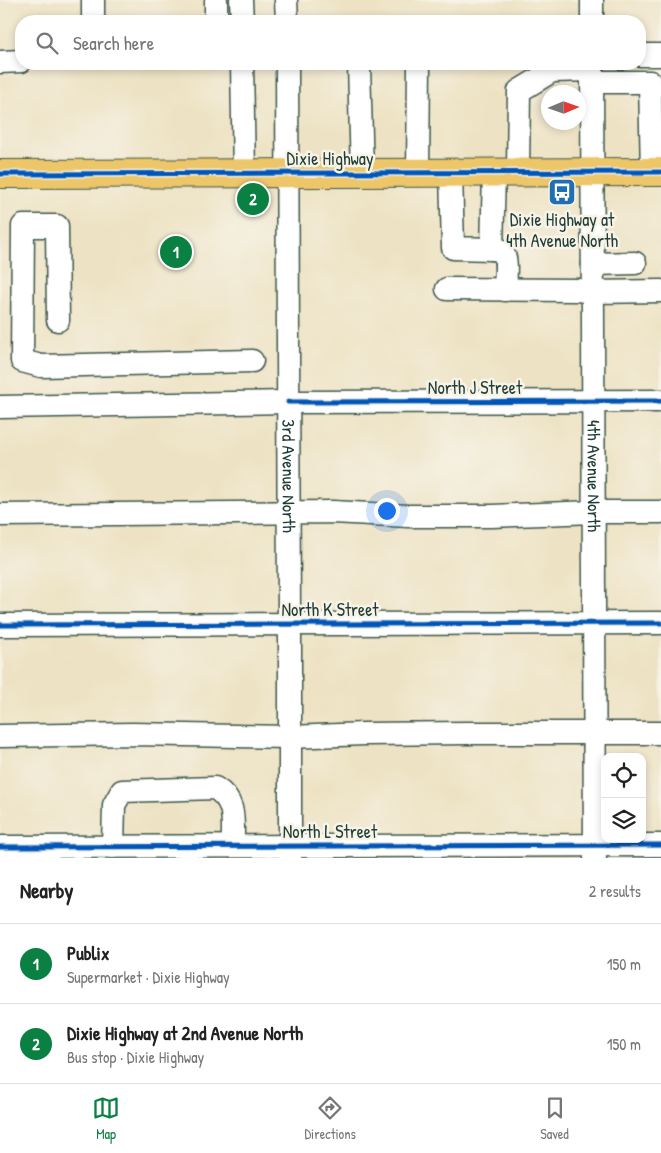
<!DOCTYPE html>
<html lang="en">
<head>
<meta charset="utf-8">
<style>
  body { margin:0; font-family:"Patrick Hand",sans-serif; background:#f6f6f6; color:#222 }
  .controls { position:absolute; right:15px; bottom:15px; display:grid; overflow:hidden; border-radius:10px; box-shadow:0 2px 8px #0003 }
  .controls button { width:45px; height:45px; display:grid; place-items:center; padding:0; border:0; border-bottom:1px solid #e0e0e0; background:#fff; color:#222; font:25px sans-serif }
  .compass { position:absolute; left:541px; top:85px; width:45px; height:45px; border-radius:50%; background:#fff; box-shadow:0 2px 8px #0003; rotate:88deg }
  .you { position:absolute; left:386px; top:510px; width:18px; height:18px; margin:-12px; border:4px solid #fff; border-radius:50%; background:#1a73e8; box-shadow:0 0 0 8px #1a73e833 }
  .badge { display:grid; place-items:center; width:32px; height:32px; border-radius:50%; background:#0b8043; color:#fff; font-size:16px; font-weight:700 }
  .pin { position:absolute; translate:-50% -50%; border:2px solid #fff; box-shadow:0 1px 5px #0006 }
  .list { margin:0; padding:0; list-style:none }
  h2 { display:flex; justify-content:space-between; align-items:center; height:65px; margin:0; padding:0 20px; font-size:21px }
  h2 small { font-size:16px; font-weight:400; color:#767676 }
  .list li { display:grid; grid-template-columns:32px 1fr auto; gap:15px; align-items:center; box-sizing:border-box; height:80px; padding:0 20px; border-top:1px solid #e0e0e0 }
  .list b { display:block; font-size:19px; white-space:nowrap }
  .list p { margin:0; font-size:16px; white-space:nowrap; color:#767676 }
  .list em { font-size:16px; font-style:normal; color:#767676 }
  .icon { flex:none; width:28px; height:28px; fill:none; stroke:currentColor; stroke-width:2; stroke-linecap:round; stroke-linejoin:round }
  .map { position:relative; flex:none; width:661px; height:858px; overflow:hidden }
  .search { position:absolute; background:#fff; box-shadow:0 2px 8px #0003; left:15px; right:15px; top:15px; height:55px; display:flex; align-items:center; gap:12px; box-sizing:border-box; padding:0 18px; border-radius:20px; color:#767676; font-size:19px }
  .sheet { height:225px; background:#fff }
  nav { display:flex; justify-content:space-around; align-items:center; box-sizing:border-box; height:70px; border-top:1px solid #e0e0e0; background:#fff; font-size:14px; color:#767676 }
  nav a { display:grid; justify-items:center; gap:2px }
  nav .on { color:#0b8043 }
  .map>svg:first-child { display:block }
</style>
</head>
<body>
<div class="map">
<svg width="661" height="858" viewBox="0 0 661 858">
  <rect width="100%" height="100%" fill="#f7f3e8"/>
  <filter id="ink" filterUnits="userSpaceOnUse"><feTurbulence type="fractalNoise" baseFrequency=".02" numOctaves="2"/><feDisplacementMap in="SourceGraphic" scale="10" xChannelSelector="R" yChannelSelector="G"/><feConvolveMatrix kernelMatrix="1 2 1 2 8 2 1 2 1" color-interpolation-filters="sRGB"/></filter>
  <filter id="wash" filterUnits="userSpaceOnUse"><feTurbulence type="fractalNoise" baseFrequency=".0096" numOctaves="4" result="noise"/><feDisplacementMap in="SourceGraphic" scale="20" xChannelSelector="R" yChannelSelector="G"/><feGaussianBlur stdDeviation="1.12" result="paint"/><feColorMatrix in="noise" values="0 0 0 0 0 0 0 0 0 0 0 0 0 0 0 0 0 1.4 0 .05"/><feComposite in="paint" operator="in"/></filter>
  <g filter="url(#wash)">
    <rect width="100%" height="100%" fill="#ede2c3"/>
  </g>
  <g filter="url(#ink)">
    <g fill="none" stroke-linecap="round" stroke-linejoin="round">
      <g stroke="#3e5649" stroke-width="25">
        <g id="minor">
          <path d="M93,0V21"/>
          <path d="M241,0L242,21"/>
          <path d="M286,0L287,21"/>
          <path d="M592,0V21"/>
          <path d="M216,21V0"/>
          <path d="M640,55H661"/>
          <path d="M0,62L21,61"/>
          <path d="M242,64L244,173"/>
          <path id="s1" d="M287,64L289,624L290,638V858"/>
          <path d="M359,64L362,173"/>
          <path id="s2" d="M592,64L595,858"/>
          <path d="M592,82H650L652,172"/>
          <path d="M451,172L453,248L492,249L494,173"/>
          <path d="M518,172L519,91L552,71L592,70"/>
          <path d="M418,173L419,64"/>
          <path d="M492,249C496,249 501,249 503,253C508,259 505,282 505,290"/>
          <path d="M593,264L635,263"/>
          <path d="M447,289L578,290L593,292L661,291"/>
          <path d="M58,320L57,226H23L22,361L41,366L252,361"/>
          <path d="M0,407L288,402L661,401"/>
          <path d="M0,515L333,512L409,516H492L594,512H661"/>
          <path d="M0,625L661,623"/>
          <path d="M0,736L133,734L290,737L364,734L467,733H661"/>
          <path d="M0,847L661,845"/>
          <path d="M113,847L114,805L122,791L215,788C238,802 232,823 233,846"/>
        </g>
      </g>
      <g stroke="#3e5649" stroke-width="30">
        <path id="major" d="M0,174L661,172"/>
      </g>
      <use href="#minor" stroke="#fff" stroke-width="22"/>
      <use href="#major" stroke="#ecc669" stroke-width="28"/>
      <g stroke="#f7f3e8" stroke-width="8">
        <path id="cycleway" d="M0,174L661,172
          M288,402L661,401
          M0,625L661,623
          M0,847L661,845"/>
      </g>
      <use href="#cycleway" stroke="#0057b8" stroke-width="5"/>
    </g>
  </g>
  <defs>
    <g id="bus-square" transform="scale(1.4375)"><rect x="-9" y="-9" width="18" height="18" rx="4" fill="#1f6fb2" stroke="#f7f3e8"/><path d="M-5-6H5V4H4V6H2V4H-2V6H-4V4H-5ZM-3.5-4V0h7V-4ZM-3.5 1.2v1.5H-2V1.2ZM2 1.2v1.5H3.5V1.2Z" fill="#fff"/></g>
  </defs>
  <g fill-rule="evenodd">
    <use href="#bus-square" x="562" y="192"/>
  </g>
  <g text-anchor="middle" stroke-width="5" stroke-linejoin="round" paint-order="stroke">
    <g font-size="18" fill="#1f3d34" stroke="#f7f3e8">
      <text x="330" y="165">Dixie Highway</text>
      <text x="475" y="394">North J Street</text>
      <text dy="6" stroke="none"><textPath href="#s1" startOffset="412">3rd Avenue North</textPath></text>
      <text dy="6" stroke="none"><textPath href="#s2" startOffset="412">4th Avenue North</textPath></text>
      <text x="330" y="616">North K Street</text>
      <text x="330" y="838">North L Street</text>
    </g>
    <g font-size="18" fill="#1f3d34" stroke="#f7f3e8">
      <text x="562" y="226">Dixie Highway at<tspan x="562" dy="21">4th Avenue North</tspan></text>
    </g>
  </g>
</svg>
<div class="controls">
<button><svg class="icon" aria-label="locate" viewBox="0 0 24 24"><circle cx="12" cy="12" r="6"/><path d="M12 2v4M12 18v4M2 12h4M18 12h4"/></svg></button>
<button><svg class="icon" aria-label="layers" viewBox="0 0 24 24"><path d="M12 4l9 5-9 5-9-5zM3 14l9 5 9-5"/></svg></button>
</div>
<svg class="compass" viewBox="-18 -18 36 36"><path d="M0-13l5 13h-10z" fill="#e53935"/><path d="M0 13l5-13h-10z" fill="#767676"/></svg>
<div class="you"></div>
<div class="pin badge" style="left:176px;top:252px">1</div>
<div class="pin badge" style="left:253px;top:199px">2</div>
<div class="search"><svg class="icon" aria-label="search" viewBox="0 0 24 24"><circle cx="10" cy="10" r="6"/><path d="M15 15l6 6"/></svg>Search here</div>
</div>
<section class="sheet">
<h2>Nearby<small>2 results</small></h2>
<ul class="list">
<li><span class="badge">1</span><div><b>Publix</b><p>Supermarket · Dixie Highway</p></div><em>150 m</em></li>
<li><span class="badge">2</span><div><b>Dixie Highway at 2nd Avenue North</b><p>Bus stop · Dixie Highway</p></div><em>150 m</em></li>
</ul>
</section>
<nav>
<a class="on"><svg class="icon" aria-label="map" viewBox="0 0 24 24"><path d="M3 6l6-2 6 2 6-2v14l-6 2-6-2-6 2zM9 4v14M15 6v14"/></svg>Map</a>
<a><svg class="icon" aria-label="directions" viewBox="0 0 24 24"><path d="M12 3l9 9-9 9-9-9zM9 14v-3h6M13 9l2 2-2 2"/></svg>Directions</a>
<a><svg class="icon" aria-label="saved" viewBox="0 0 24 24"><path d="M7 4h10v16l-5-4-5 4z"/></svg>Saved</a>
</nav>
</body>
</html>
